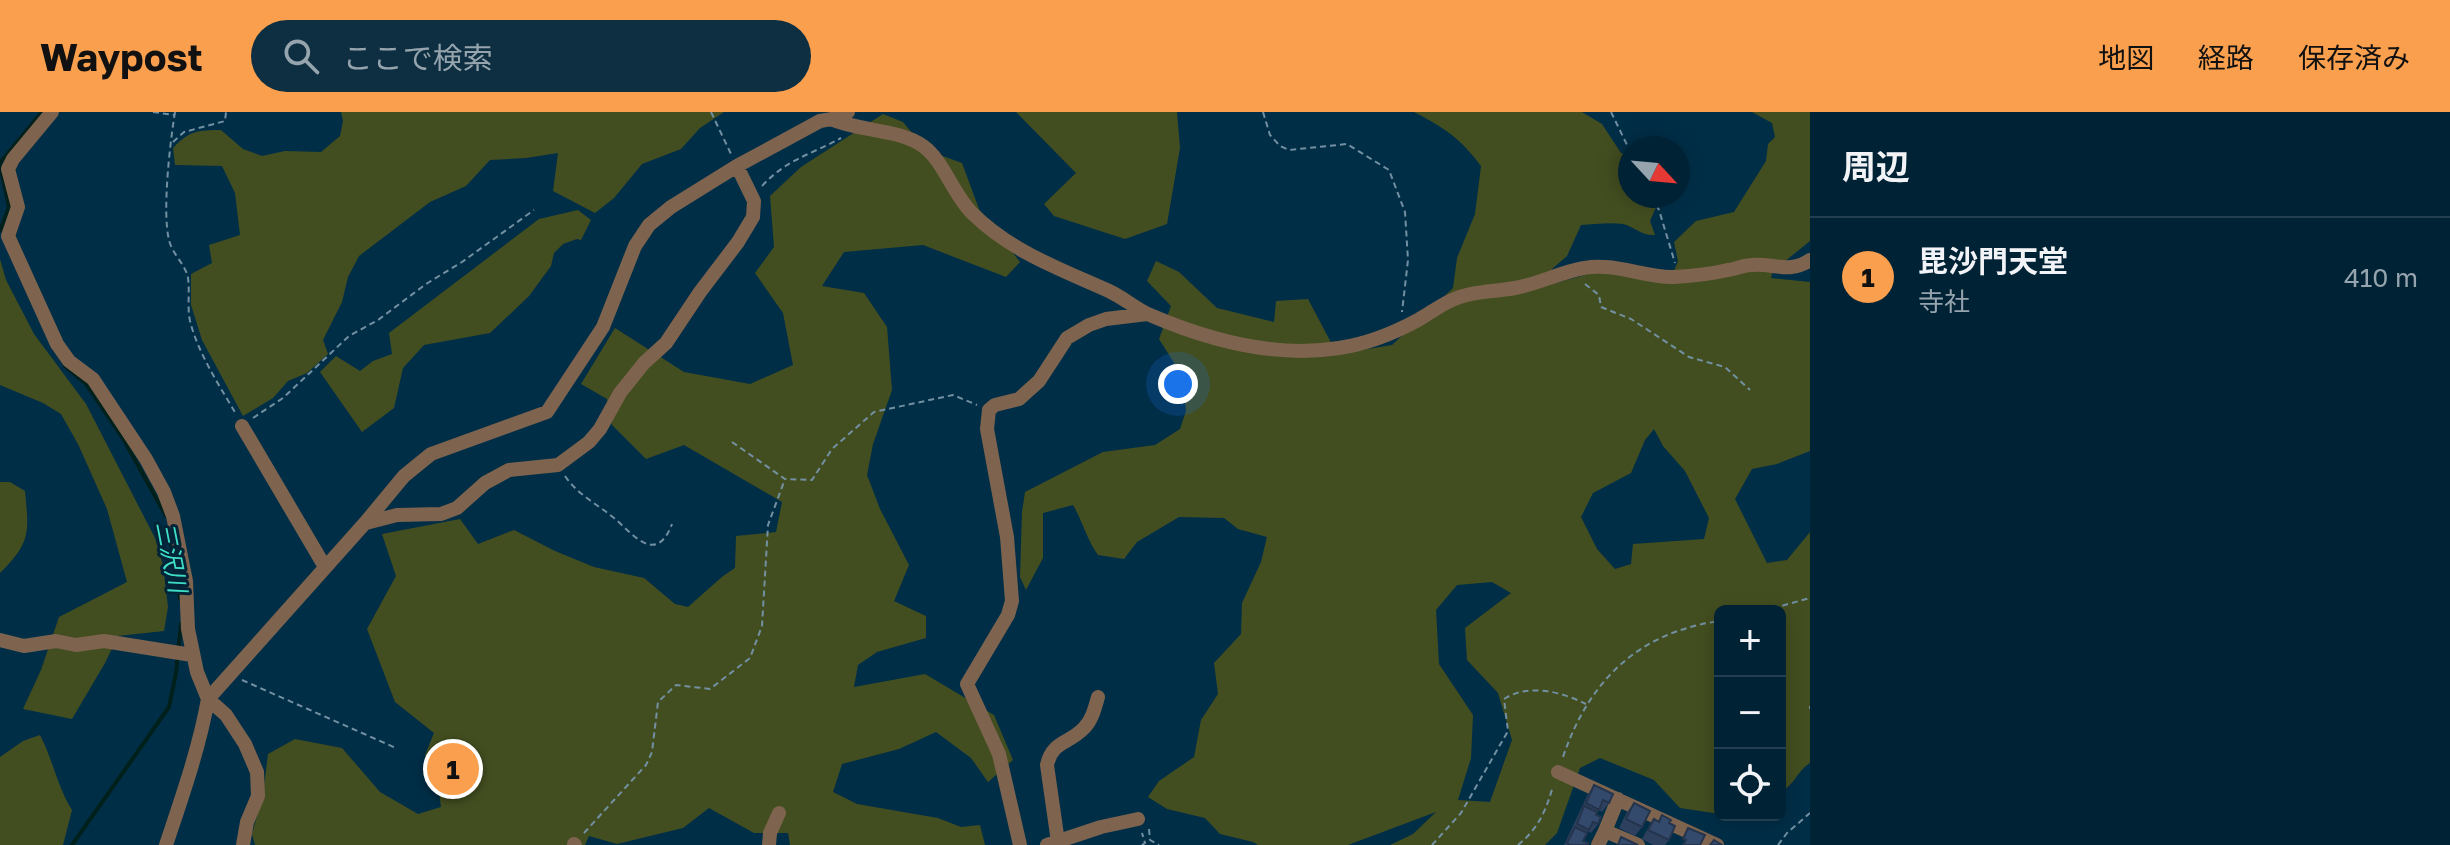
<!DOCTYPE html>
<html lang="ja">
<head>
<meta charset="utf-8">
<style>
  body { margin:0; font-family:"Golos Text","Noto Sans JP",sans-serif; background:#0e2f41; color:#f1f3f6 }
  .controls { position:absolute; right:24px; bottom:24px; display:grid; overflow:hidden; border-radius:12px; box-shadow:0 4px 20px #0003 }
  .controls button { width:72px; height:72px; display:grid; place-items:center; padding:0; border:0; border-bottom:2px solid #223f50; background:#002235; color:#f1f3f6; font:40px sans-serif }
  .compass { position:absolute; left:1618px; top:24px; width:72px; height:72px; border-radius:50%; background:#002235; box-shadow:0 4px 20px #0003; rotate:116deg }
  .you { position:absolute; left:1178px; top:272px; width:28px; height:28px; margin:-20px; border:6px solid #fff; border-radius:50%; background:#1a73e8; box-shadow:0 0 0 12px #1a73e833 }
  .badge { display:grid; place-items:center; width:52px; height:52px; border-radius:50%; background:#f99f4d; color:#111; font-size:26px; font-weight:700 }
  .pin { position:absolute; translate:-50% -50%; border:4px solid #fff; box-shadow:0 2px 8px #0006 }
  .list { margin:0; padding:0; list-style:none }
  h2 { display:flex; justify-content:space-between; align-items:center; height:104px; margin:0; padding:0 32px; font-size:34px }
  h2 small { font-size:26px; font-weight:400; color:#95a4ad }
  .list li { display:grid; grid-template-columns:52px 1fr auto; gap:24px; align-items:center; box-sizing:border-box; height:120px; padding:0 32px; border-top:2px solid #223f50 }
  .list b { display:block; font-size:30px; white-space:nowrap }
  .list p { margin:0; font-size:26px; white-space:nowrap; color:#95a4ad }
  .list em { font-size:26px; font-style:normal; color:#95a4ad }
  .icon { flex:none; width:44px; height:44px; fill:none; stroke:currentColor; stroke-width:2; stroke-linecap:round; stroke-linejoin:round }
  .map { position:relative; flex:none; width:1810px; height:733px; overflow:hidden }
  header { display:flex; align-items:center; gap:48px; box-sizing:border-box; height:112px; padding:0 40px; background:#f99f4d; color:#111 }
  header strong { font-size:38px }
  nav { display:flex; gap:44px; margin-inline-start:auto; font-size:28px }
  .search { width:560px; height:72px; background:#0e2f41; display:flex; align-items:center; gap:20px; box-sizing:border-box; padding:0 28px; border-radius:44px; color:#95a4ad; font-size:30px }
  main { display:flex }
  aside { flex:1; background:#002235 }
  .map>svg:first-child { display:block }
</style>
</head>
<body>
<header>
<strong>Waypost</strong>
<div class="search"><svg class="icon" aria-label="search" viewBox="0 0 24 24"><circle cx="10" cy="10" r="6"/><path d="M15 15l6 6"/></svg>ここで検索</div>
<nav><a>地図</a><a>経路</a><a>保存済み</a></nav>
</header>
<main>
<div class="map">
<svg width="1810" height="733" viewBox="0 0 1810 733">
  <rect width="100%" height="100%" fill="#002e47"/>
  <path fill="#434e20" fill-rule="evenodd" d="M341,0H724L700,16L681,37L642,52L614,86L595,101L553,79L558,41L526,46L490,48L466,74L430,90L359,144L348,165L342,190L323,228L328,242L307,261L288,269L273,286L243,304L202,228L191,193V162L212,151L209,133L240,123L235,81L222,54L175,53L173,36C189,19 198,18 221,18L243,37L262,44L285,39L321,40L340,24L343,9Z
    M1016,0H1177L1180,36L1167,112L1125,127L1054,104L1044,92L1076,61Z
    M1414,0H1582L1602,12L1621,41L1630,44V84H1661L1650,109L1655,123C1641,124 1635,115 1623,112C1609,110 1594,112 1581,113L1567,144L1552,157L1556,171L1603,158L1669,171L1678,149L1674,130L1696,109L1734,100L1766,49L1768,32L1775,25L1772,11L1752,0H1810V129L1773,159L1771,166L1810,170V339L1777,352L1752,357L1735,387L1767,451L1787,448L1810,420V651C1798,658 1793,675 1780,680V499H1720V702L1680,696L1654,668L1600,646L1580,656L1557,721L1545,733H1390L1413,722L1436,700L1348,733H1258L1253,730L1220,722L1205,706L1167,697L1148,685L1159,669L1194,645L1201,608L1218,582L1214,551L1241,522L1242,491L1261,450L1267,425L1238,417L1224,406L1179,405L1137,430L1124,447L1098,443C1087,428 1083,410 1073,393L1043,401V446L1026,478L1020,465L1022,400L1025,380L1103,340L1155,333L1180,317L1186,299L1183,265L1159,227L1171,194L1147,169L1156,149L1179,160L1217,196L1274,210L1276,189L1308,187L1337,242L1392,233L1453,176L1457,146L1475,102L1481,54C1459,25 1446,17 1414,0ZM1654,317L1663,334L1685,359L1709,406L1704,427L1633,432L1631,452L1615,457L1597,437L1581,405L1593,381L1631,361L1645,328ZM1492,470L1511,481L1465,516L1467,548L1498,581L1512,628L1490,690L1458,688L1471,646L1473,603L1439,552L1436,498L1457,473Z
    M883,2L903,10L926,38L962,51L979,97L1020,150L1006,165L923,133L844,140L822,174L864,181L887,215L892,278L873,332L867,363L880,397L909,453L894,489L926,504V526L877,540L858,553L854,575L925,562L994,603L1013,648L988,670L971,646L936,620L899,637L842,652L833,680L857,692L938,706L961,715L980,713L985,733H790L788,721H754L709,696L683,716L617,732L589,724L585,733H255L252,722L263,682L268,642L295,627L342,636L380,680L418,702L441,695L439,680L425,643L434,621L395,590L367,517L396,464L382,422L460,407L478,432L514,418L555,439L594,455L644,466L675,492L688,495L723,464L735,456L736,424L776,420L782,390L684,333L646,347L612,313L607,287L581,272L615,216L684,260L750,272L793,253L783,201L755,161L774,135L770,84L801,55Z
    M578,98L591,108L581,128L577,127L563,132L554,141L551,154L529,184L490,221L424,233L403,256L394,296L362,320L320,260L336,244L360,259L373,249L392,242L389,221L539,107Z
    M0,147L6,168L34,222L86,292L155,426L163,453L168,495L164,519L118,524L105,551L72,607L23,597L41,558L59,505L127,470L107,397L78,332L61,302L43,291L0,273Z
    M0,370H10L25,379C29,421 31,430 0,461Z
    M40,623C53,648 57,674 72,698L63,733H0V645L23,629Z"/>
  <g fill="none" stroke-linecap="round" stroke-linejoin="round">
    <path stroke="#00201b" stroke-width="4" d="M0,51L42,0
      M0,53L9,95L0,119
      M65,254L86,272L124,328L166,404
      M169,417L180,487
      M72,733L169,595L176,561L181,512"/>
    <path stroke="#7290a1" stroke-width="2" stroke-dasharray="6 4" stroke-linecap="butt" d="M153,0L174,3
      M175,0C170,31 162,99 169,128C172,142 186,153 188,166C190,180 187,194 190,209C198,241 219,273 236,302
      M711,0L731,42
      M1263,0L1270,23L1280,34L1289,38L1347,32L1389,58L1405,100L1408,148L1402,200
      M1611,0L1630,39
      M173,30L184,20L225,9L226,0
      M762,74C787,47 810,43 841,26
      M1652,84L1659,98L1675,151
      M1585,172L1599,183L1601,195L1631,207L1689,245L1725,255L1750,278
      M253,306L283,286L349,224L378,208L426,172L462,150L534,98
      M732,330L785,367L812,368L832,337L874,300L953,283L977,293
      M565,364C578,383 597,392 614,406C633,422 656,454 672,412
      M1763,499L1810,486
      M242,568L396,636
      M1810,594V597
      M1563,645C1589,568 1639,520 1720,509
      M1149,717L1150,728L1159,733
      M584,721L646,653L652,640L658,590L676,573L710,577L750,546L762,514L768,413L785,367
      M1142,733L1145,731L1142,721
      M1432,733L1461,701L1508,619L1504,587C1529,571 1562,580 1586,592
      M1518,733C1538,717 1546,699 1553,674
      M1778,733L1787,721L1810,701"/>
    <path stroke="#7e644e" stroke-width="14" d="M52,0L13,47L8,57L18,95L8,124L57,232L69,249L93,267L146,347L164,380L173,404L186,469L188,517L197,560L208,587L226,603L245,632L257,660L258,684L247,710L243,733
      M831,7C858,19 899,17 923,34C944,49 953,83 973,102C1012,140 1060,157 1109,179C1124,186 1136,197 1150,203C1208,228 1276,246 1339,236C1367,232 1394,221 1418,208C1429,202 1439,194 1450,189C1470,179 1492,180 1515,176C1538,172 1561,160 1584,156C1614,150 1645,166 1674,165C1692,164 1711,162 1728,158C1736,157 1744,153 1752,153C1773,151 1791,162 1810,148
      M242,314L325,455
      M366,411L397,403L441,402L457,396L485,371L509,358L558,353L589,330L600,317L620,281L644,251L666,231L700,180L738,130L753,105L754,89L737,54
      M0,528L24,534L56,529L76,533L104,529L192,543
      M1558,660L1717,733
      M1605,719L1618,687
      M1058,730L1047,653C1052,629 1069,632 1084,616C1092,608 1095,596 1098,585
      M574,732L575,733
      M166,733C182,685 199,637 208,587L365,411L404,364L431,342L547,300L603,215L635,134L649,113L671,95L737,54L820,9L837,6L848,0
      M769,733L770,721L779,701
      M1020,733L999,642L967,572L1008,503L1012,489L1007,425L987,317L989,298L995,293L1019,287L1039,269L1067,226L1089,213L1106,207L1147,202
      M1047,733L1101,715L1138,707
      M1598,733L1605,719L1638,733"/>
  </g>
  <path fill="#2d405e" d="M1594,673L1609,691L1602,700L1599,698L1596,703L1598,712L1591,721L1588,719L1583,729L1588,733H1564L1588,682Z
    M1634,691L1642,715L1635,724L1619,716L1627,700Z
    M1662,703L1669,711V728L1665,733H1653L1642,727L1653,707L1658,709Z"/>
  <path fill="#344a6d" stroke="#24344c" stroke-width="2" d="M1594,673L1613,682L1609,691L1603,688L1599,698L1586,691Z
    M1634,691L1650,699L1642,715L1626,707Z
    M1584,694L1597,700L1596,703L1601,705L1598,712L1593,710L1589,718L1577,712Z
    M1662,703L1671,708L1669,711L1675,714L1669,728L1648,718L1654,707L1659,710Z
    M1575,715L1587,721L1583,729L1588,731V733H1570L1567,731Z
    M1688,716L1705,723L1700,733H1683L1686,728L1683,727Z
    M1621,725L1638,733H1618Z
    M1714,728L1722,733H1710Z"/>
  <g text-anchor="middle" stroke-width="6" stroke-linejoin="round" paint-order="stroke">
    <g font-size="24" font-style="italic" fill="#3fdfc7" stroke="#032337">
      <text transform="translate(171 445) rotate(79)" y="8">三沢川</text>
    </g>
  </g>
</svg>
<div class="controls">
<button>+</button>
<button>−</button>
<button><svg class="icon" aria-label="locate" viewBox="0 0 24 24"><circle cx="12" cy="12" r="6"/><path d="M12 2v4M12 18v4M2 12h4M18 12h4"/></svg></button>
</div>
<svg class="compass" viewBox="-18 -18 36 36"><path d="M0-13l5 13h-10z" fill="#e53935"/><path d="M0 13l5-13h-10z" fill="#95a4ad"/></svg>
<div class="you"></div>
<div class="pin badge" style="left:453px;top:657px">1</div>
</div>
<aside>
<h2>周辺<small></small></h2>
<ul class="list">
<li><span class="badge">1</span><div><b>毘沙門天堂</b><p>寺社</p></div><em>410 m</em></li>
</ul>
</aside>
</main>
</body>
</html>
